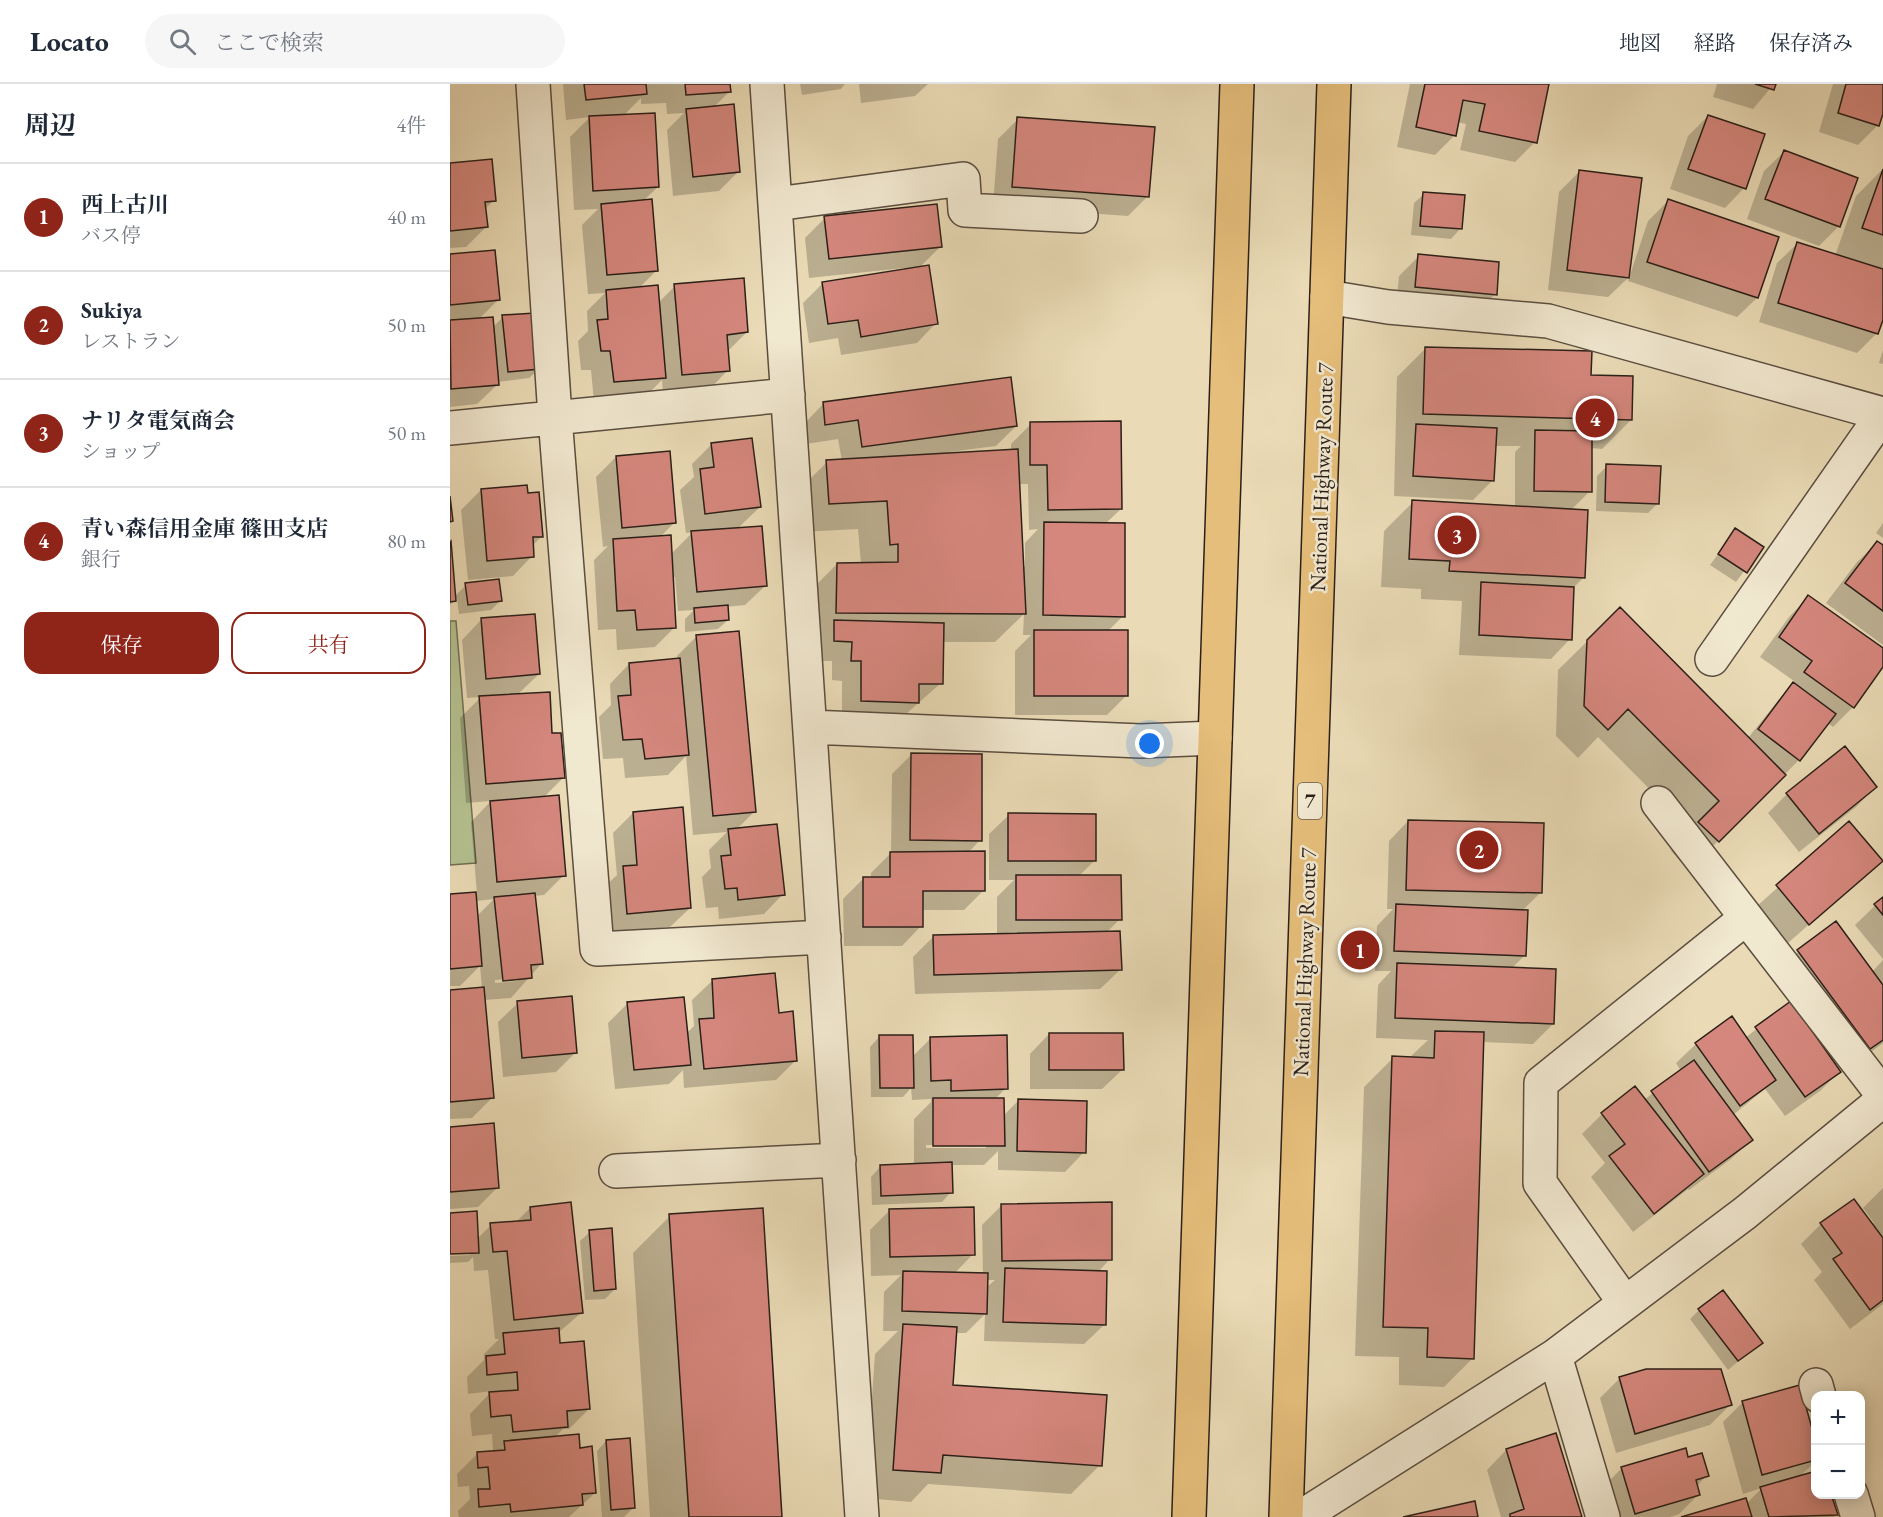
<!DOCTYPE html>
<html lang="ja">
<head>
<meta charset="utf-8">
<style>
  body { margin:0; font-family:"EB Garamond","Noto Serif JP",serif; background:#f6f6f7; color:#1f2937 }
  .controls { position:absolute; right:18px; bottom:18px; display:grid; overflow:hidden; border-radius:12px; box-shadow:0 3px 15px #0003 }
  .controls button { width:54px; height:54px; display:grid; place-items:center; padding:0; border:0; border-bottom:2px solid #e0e1e3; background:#fff; color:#1f2937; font:30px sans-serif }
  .you { position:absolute; left:700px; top:660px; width:21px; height:21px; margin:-15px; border:4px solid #fff; border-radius:50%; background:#1a73e8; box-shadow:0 0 0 9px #1a73e833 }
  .badge { display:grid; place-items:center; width:39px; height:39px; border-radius:50%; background:#8f2418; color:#fff; font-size:20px; font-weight:700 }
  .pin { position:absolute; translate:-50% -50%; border:3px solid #fff; box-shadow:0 2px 6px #0006 }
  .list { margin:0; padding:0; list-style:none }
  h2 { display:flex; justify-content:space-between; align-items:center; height:78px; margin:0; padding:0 24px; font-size:26px }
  h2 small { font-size:20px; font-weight:400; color:#747a83 }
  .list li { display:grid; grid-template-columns:39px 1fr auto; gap:18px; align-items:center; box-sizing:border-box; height:108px; padding:0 24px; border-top:2px solid #e0e1e3 }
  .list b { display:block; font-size:22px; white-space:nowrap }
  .list p { margin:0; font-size:20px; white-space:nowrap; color:#747a83 }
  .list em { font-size:20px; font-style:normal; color:#747a83 }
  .actions { display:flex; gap:12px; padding:18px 24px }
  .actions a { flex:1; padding:14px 0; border:2px solid #8f2418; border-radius:18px; text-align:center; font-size:21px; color:#8f2418 }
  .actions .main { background:#8f2418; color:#fff }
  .icon { flex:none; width:33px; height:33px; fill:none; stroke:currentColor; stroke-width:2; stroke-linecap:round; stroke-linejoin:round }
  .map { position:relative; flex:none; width:1433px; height:1433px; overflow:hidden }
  header { display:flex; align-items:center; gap:36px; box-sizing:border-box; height:84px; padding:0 30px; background:#fff; border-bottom:2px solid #e0e1e3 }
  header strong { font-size:28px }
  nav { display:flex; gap:33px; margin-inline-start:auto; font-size:21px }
  .search { width:420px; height:54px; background:#f6f6f7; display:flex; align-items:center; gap:15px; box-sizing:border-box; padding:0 21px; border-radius:33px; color:#747a83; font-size:22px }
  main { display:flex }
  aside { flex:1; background:#fff }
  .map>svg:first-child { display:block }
</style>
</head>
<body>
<header>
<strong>Locato</strong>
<div class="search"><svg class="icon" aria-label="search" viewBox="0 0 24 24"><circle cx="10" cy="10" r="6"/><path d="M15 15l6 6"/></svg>ここで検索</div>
<nav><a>地図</a><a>経路</a><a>保存済み</a></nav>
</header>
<main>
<aside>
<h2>周辺<small>4件</small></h2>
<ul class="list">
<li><span class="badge">1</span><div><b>西上古川</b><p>バス停</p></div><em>40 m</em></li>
<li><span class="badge">2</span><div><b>Sukiya</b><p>レストラン</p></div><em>50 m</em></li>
<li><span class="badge">3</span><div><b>ナリタ電気商会</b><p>ショップ</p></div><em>50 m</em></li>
<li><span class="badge">4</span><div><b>青い森信用金庫 篠田支店</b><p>銀行</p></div><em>80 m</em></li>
</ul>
<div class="actions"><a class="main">保存</a><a>共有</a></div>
</aside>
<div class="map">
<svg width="1433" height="1433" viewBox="0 0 1433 1433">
  <rect width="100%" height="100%" fill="#eadbb6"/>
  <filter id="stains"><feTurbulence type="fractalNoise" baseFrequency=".00333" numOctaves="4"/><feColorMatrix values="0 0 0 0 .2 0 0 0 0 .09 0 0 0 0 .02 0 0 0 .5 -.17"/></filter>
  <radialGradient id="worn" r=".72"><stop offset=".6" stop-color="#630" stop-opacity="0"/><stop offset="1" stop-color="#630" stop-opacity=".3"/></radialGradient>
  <path fill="#b5c190" stroke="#707054" stroke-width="1.5" d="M0,537H6L26,779L0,781Z"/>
  <path fill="#0003" fill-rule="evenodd" d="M113,0H279V8L263,24L289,87L269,107L223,112L217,46L234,29L217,30L216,19L191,20V14L173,32L208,103L193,117L207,186L189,204L208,219L225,202L297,248L277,268L278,286L259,306L213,310L212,296L195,313L144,318L141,286H131L128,257L138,247L137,227L155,209L138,210L132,141L148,125L124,126L120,53L140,33L116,36Z
    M350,0H395L391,5L352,11Z
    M409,0H478L465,12L411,19Z
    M960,0H1097L1085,58L1065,78L1010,66L1016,40L1007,38L1005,51L985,71L947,63Z
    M1267,0H1324L1303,25L1263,13Z
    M1383,0H1433L1428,41L1408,61L1369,48Z
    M1258,32L1294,104L1275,124L1220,105L1238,52Z
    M568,35L698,112L678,132L543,122L548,55Z
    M1334,68L1389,142L1369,162L1297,135L1314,87Z
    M0,80L44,116L34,126L36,143L16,163L0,164Z
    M1433,85V231L1427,249L1407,269L1309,238L1327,179L1347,160L1385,172L1406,112Z
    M1129,88L1178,194L1158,213L1098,206L1109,108Z
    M974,110L1010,145L1001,155L961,151L964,119Z
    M1218,117L1307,214L1287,233L1178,197L1198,137Z
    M375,134L490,163L468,185L486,239L467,259L391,271L388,254L359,259L353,219L372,200L454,187V184L359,194L355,154Z
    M0,171L48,216L28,236L42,244L53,233L89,285L79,294L47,298V301L27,320L0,323Z
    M969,172L1045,210L1026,230L946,223L949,192Z
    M976,264L1140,293L1181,336L1152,365L1141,364L1140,407L1121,426L1134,493L1123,504L1120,555L1101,575L1009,571L1012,517L971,515V505L931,503L934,447L963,418L1065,423V368L1071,362H1045L1043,396L1023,416L944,412L947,293Z
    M1433,266V280L1429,279Z
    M373,320L566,342L546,362L499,368V370L561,367V360L581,340L671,425L655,440L673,532L658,547L677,611L657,631H565V567L581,551H573L574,530L545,558H492L491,599L447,638L392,637V597L382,596V577H365L358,509L387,480H411L408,445L351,448L348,407L377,378L392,377L388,355L356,360L354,340ZM568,400H578L579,446L588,445L575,459V482H572Z
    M262,360L310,423L287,445L315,502L295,521L276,523L278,536L268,545L235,548V535L244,526L228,527L225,493L222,494L225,543L205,563L167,566L166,545L148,546L144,476L158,462L153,463L146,393L166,373L225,438L210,453L220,471L243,448L236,449L230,406L244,393L242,380Z
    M1157,382L1208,419L1198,429L1146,427L1147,392Z
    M31,406L77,411L92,452L82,462V472L63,492L18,496L11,426Z
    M1433,439V454L1426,449Z
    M1286,446L1312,463L1286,498L1260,481Z
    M1427,459L1433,463V561L1376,519L1407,478Z
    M0,461L4,513L16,501L51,516L41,526L9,530L7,514L0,521Z
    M1358,513L1403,623L1383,643L1378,639L1349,676L1239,786L1221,767L1241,747L1148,653L1128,674L1106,652L1108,586L1170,525L1298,654L1344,597L1310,573L1339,533Z
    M31,536L89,590L67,611L101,651L113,694L93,714L114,791L94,811L84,812L91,880L61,914L34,916L42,1014L22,1034L0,1035V907L32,905L30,882L10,902H0V812L27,810L21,738L41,717L16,719L10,634L31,613L17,614L12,556ZM44,815L27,832L26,817ZM70,894L67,897L45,899V896Z
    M247,552L304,728L286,746L333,810L314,830L269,835L268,823L256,824L252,793L261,784L259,766L277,748L243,751L236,672L218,691L175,694L173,674L153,675L149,633L161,621L160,600L179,580L228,576L227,572Z
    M462,670L530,756L518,769L534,806L514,826H472L471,842L452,862H394L393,815L413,795H421V789L441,769L442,690Z
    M1425,703L1406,723L1349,768L1318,729L1337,710Z
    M183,729L240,824L220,843L158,849L154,803L167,791L163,749Z
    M559,731L645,776L628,793L670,835L657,848L670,886L650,905L465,910L463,873L483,853L547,851V813L564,796H539V750Z
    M958,737L1091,808L1072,827L1075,871L1061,885L1103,940L1083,960L1032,958L1023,1274L994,1303L949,1301V1273L905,1272L914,1003L943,974H959L978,956L926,954L928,901L941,887H925L927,842L943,825H937L939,757Z
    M1399,740L1431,777L1338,859L1307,822Z
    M1433,814V875L1405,841Z
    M1348,868L1422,888L1433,876V959L1400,984L1329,887Z
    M262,897L328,930L346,976L326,996L234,1004L233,986L219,1000L165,1005L158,939L178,919L236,950L244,942L242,916Z
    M68,919L126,968L106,988L53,993L48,938Z
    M1340,919L1389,988L1370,1007L1335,1032L1315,1005L1283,1031L1301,1056L1281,1075L1239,1106L1238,1105L1183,1148L1141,1093L1155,1079L1132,1050L1152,1030L1194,1016L1231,987L1226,979L1246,960L1295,954Z
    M599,950L672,986L652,1005H580V970Z
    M429,953L462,973L480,955L556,1004L545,1015L553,1032L569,1016L634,1068L615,1088L548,1086V1067L534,1081H501V1108L492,1118L422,1121L421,1093L430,1083L464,1081V1035L481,1018V1015L462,1016L461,1004L453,1013H421L420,963ZM476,1061H536V1064H476Z
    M0,1044L48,1103L28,1123L0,1125Z
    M1433,1104V1220L1400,1245L1364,1196L1372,1188L1351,1160L1371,1140L1404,1117L1421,1141L1424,1139L1413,1124Z
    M552,1121L660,1175L648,1188L654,1241L634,1260L534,1257L535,1230L516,1249H505L501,1302L650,1381L621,1410L478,1400L461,1418L415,1414L425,1270L448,1247H433L434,1208L451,1191L421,1192L420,1146L440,1126L523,1170L504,1190H533L532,1141ZM537,1196H545L536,1204Z
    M80,1124L131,1229L108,1249L109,1260L139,1325L119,1345H113L104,1354L129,1365L145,1409L119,1433H9L8,1427L20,1415L19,1402L8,1403L7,1390L27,1370L43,1368L42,1350L22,1352L20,1330L42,1307L18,1310L17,1293L34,1276V1270L49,1255H45L38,1186L24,1187L23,1173L18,1178L0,1179V1172L20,1171V1168L0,1169V1130L27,1155L41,1141L66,1138Z
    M220,1132L331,1433H200L183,1169Z
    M140,1148L165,1205L155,1215L135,1216L130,1157Z
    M1249,1226L1311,1258L1278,1286L1240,1235Z
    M1170,1294L1280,1321L1260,1341L1166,1369L1150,1314Z
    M1293,1318L1366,1365V1377L1349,1393L1386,1431L1384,1433H1236L1296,1420L1312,1404L1293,1410L1273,1338Z
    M156,1357L184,1423L174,1433H152L147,1367Z
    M1056,1366L1131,1433H1051L1037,1386Z
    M1237,1375L1257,1391L1246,1403L1248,1411L1229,1430L1220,1433H1161L1152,1404L1172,1384Z"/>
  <path fill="#d5877d" stroke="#2b1f18" stroke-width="1.5" d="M134,0H196L197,10L136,16Z
    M235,0H280L281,8L236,11Z
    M975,0H1099L1087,59L1029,47L1035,20L1013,16L1006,52L966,43Z
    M1305,0H1326L1324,6Z
    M1396,0H1433V30L1429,42L1388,29Z
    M284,20L290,88L243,93L236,25Z
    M205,29L209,103L143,107L139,32Z
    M1258,31L1315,50L1296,105L1238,85Z
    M567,33L705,43L699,113L562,103Z
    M1334,66L1408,94L1390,143L1315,115Z
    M42,75L46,117L35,118L38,143L0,147V79Z
    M1433,85V151L1412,144Z
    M1129,86L1192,94L1179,194L1117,186Z
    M973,108L1015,111L1012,145L970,142Z
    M202,115L208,187L157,191L151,120Z
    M1218,115L1329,153L1308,214L1197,178Z
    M487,120L492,163L379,175L374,132Z
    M1347,158L1433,185V236L1428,250L1328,219Z
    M45,166L50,216L0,221V170Z
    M968,170L1049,178L1047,211L965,203Z
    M479,181L488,240L411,253L408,236L378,240L372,198Z
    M294,194L298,248L277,251L280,287L232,291L224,200Z
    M208,201L216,294L164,298L160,267H151L147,236L158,235L156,206Z
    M85,229L90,285L58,288L52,231Z
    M43,233L49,301L1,305L0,236Z
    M975,263L1142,267L1141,291L1183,292L1182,336L973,330Z
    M561,293L567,342L412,363L408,336L375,341L373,318Z
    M671,337L672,425L598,426L597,381H580V338Z
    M966,340L1047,344L1044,397L963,392Z
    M1085,346L1142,347V408L1084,407Z
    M302,354L311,423L255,430L250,385L264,383L261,359Z
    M568,365L576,530L386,529L387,479L448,478V460L440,461L437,417L379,420L376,376Z
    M220,367L226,439L172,444L166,372Z
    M1156,380L1211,382L1209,420L1155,418Z
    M77,401L78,409L89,408L93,453H83L84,473L37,477L31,405Z
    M0,412L3,437L0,438Z
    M962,416L1138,426L1135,494L999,487L1000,477L959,475Z
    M594,438L675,439V533L593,531Z
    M312,442L317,502L247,508L241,447Z
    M1285,444L1314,463L1297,489L1268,470Z
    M221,451L226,544L187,546L185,526L167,527L163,455Z
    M1,457L6,517L0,518V458Z
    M1427,457L1433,461V527L1395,499Z
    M49,495L52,517L18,521L15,499Z
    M1031,498L1124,503L1122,556L1029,551Z
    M1358,511L1433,564V583L1404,624L1354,588L1362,577L1329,553Z
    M278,521L279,536L245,539L244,524Z
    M1170,523L1336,691L1269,758L1248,738L1269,717L1178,625L1158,646L1134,622L1137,556Z
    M85,530L90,590L36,595L31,534Z
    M384,536L494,539L493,600H469V619L411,617V577H401L402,558L384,557Z
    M584,546H678V612H584Z
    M289,547L306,728L263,732L246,551Z
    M230,574L239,671L195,675L192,655L173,656L168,612L181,611L179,579Z
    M1343,598L1386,630L1350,677L1308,645Z
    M100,608L102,649H111L115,694L36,700L29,612Z
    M1395,662L1427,703L1369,750L1336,709Z
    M461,669L532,670V757L460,756Z
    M109,711L116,792L47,798L40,717Z
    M233,723L241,824L177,830L173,782L187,781L183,728Z
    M558,729L646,730V777H558Z
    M958,736L1094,739L1092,809L956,806Z
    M1399,737L1433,777L1359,841L1326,801Z
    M327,740L335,811L288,816L287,804L275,805L271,772L281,771L278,745Z
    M535,767V807H473V843H413V793H440V768Z
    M566,791H671L672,836H566Z
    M26,808L32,882L0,885V810Z
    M85,809L93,880L81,881L82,894L53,897L44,813Z
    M1433,813V831L1424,820Z
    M946,820L1078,826L1076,872L944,867Z
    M1386,837L1433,901V956L1420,965L1347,866Z
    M670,847L672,886L484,891L483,851Z
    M947,879L1106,885L1104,940L945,934Z
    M325,889L329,929L343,927L347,977L254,985L249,935L264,934L262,895Z
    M34,903L44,1014L0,1018V906Z
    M122,912L127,969L72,974L67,917Z
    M234,913L241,981L184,986L177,918Z
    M1341,917L1391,988L1355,1013L1305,943Z
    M1282,932L1326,996L1290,1022L1245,959Z
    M985,947L1034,948L1024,1275L977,1273L978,1244L933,1243L942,972L984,974Z
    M599,949H673L674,986H599Z
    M429,951H463L464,1004H430Z
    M557,951L558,1005L501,1007V996L481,997L480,953Z
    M1244,976L1303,1056L1259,1088L1201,1007Z
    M1185,1002L1254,1090L1204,1130L1159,1072L1175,1060L1151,1029Z
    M483,1014H554L555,1062H483Z
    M568,1015L637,1017L636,1069L567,1067Z
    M44,1039L49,1104L0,1108V1043Z
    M502,1078L503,1109L431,1112L430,1081Z
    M1404,1115L1433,1154V1216L1420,1226L1383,1175L1392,1169L1370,1139Z
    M121,1118L133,1229L64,1236L57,1167L43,1168L40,1139L81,1136L80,1123Z
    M662,1118V1176L552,1177L551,1120Z
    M524,1123L525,1171L440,1173L439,1125Z
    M313,1124L332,1433H239L219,1130Z
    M27,1127L29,1169L0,1170V1129Z
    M162,1144L166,1205L144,1207L139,1146Z
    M555,1184L657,1187L656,1241L553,1238Z
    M453,1187L538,1189L537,1230L452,1227Z
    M1273,1206L1313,1259L1288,1277L1248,1225Z
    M453,1240L507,1243L503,1301L657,1311L652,1382L493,1371L491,1389L443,1386Z
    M109,1244L110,1259L134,1257L140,1325L117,1327L118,1343L63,1348L61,1331L41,1333L39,1308L68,1306L67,1288L37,1291L36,1272L55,1270L53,1249Z
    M1196,1285H1271L1282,1321L1185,1350L1169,1293Z
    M1350,1301L1366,1359V1376L1312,1391L1292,1317Z
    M1106,1349L1132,1433H1060V1430L1074,1425L1056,1365Z
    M129,1350L130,1364L142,1362L146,1409L132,1410L133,1421L61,1428L60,1420L29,1423L28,1405H40L38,1383L28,1384L27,1368L55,1366L54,1357Z
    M180,1354L185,1424L161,1426L156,1356Z
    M1236,1364L1238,1373L1252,1369L1259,1392L1246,1396L1250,1411L1185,1430L1171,1383Z
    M1366,1387V1410H1381L1388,1431L1319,1433L1310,1403Z
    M1296,1414L1302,1433H1231Z
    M1025,1417L1028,1433H953Z"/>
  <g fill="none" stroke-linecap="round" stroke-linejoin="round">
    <g stroke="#5b4e40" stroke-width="36">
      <path id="minor" d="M83,0L105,333L147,865L374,853
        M317,0L412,1433
        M326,120L513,95L515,126L631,132
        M877,213L938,223L1098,237L1433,330L1262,575
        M0,344L338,311
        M360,643L691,657L765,654
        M1208,719L1433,1011
        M166,1087L389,1076
        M1175,1219L1090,1099L1091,999L1296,834
        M1105,1272L1153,1433
        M1366,1301L1369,1312
        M1401,1410L1408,1433
        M851,1433L1105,1272L1295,1129L1433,1016"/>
    </g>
    <g stroke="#2b1f18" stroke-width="36">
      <path id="highway" d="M739,1433L787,0
        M836,1433L884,0"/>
    </g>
    <use href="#minor" stroke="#f1e8d0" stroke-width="33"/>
    <use href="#highway" stroke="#e5be7b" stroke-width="33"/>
  </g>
  <g text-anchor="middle" stroke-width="5" stroke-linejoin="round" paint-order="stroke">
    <rect fill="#f1e8d0" stroke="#665b4f" stroke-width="1.5" x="848" y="699" width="24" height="36" rx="4.5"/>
    <g font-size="21" font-weight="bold" fill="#2b1f18">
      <text x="860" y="724">7</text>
    </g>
    <g font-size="22" fill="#2b1f18" stroke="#f1e8d0">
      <text transform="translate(871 393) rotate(-88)" y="8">National Highway Route 7</text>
      <text transform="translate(854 878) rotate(-88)" y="8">National Highway Route 7</text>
    </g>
  </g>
  <rect width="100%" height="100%" filter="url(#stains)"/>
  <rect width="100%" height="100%" fill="url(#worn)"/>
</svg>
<div class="controls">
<button>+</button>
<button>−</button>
</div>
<div class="you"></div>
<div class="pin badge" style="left:910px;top:866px">1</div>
<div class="pin badge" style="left:1029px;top:766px">2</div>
<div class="pin badge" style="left:1007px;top:451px">3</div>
<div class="pin badge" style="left:1145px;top:334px">4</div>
</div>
</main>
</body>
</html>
